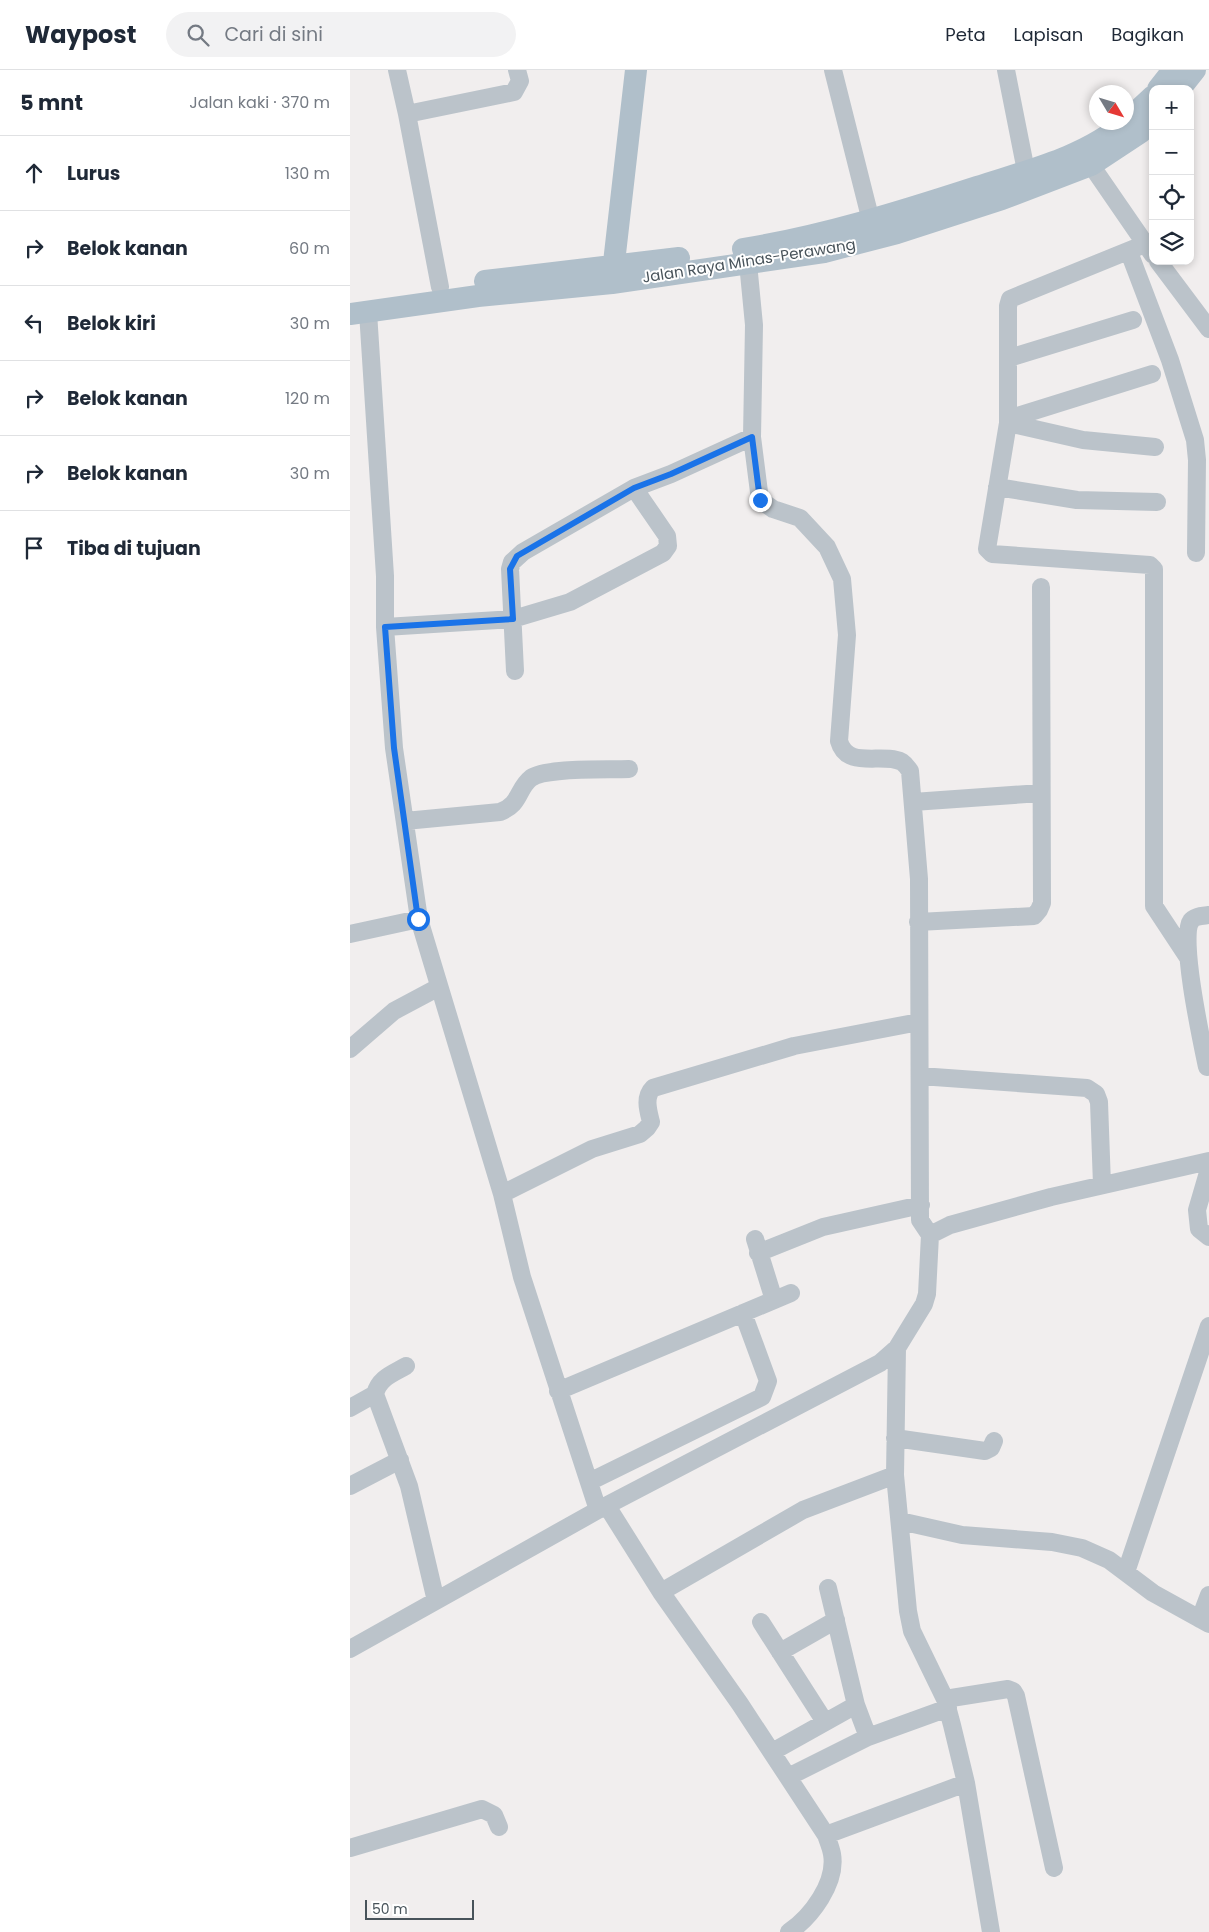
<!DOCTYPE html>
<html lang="id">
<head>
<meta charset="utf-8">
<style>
  body { margin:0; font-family:Poppins,sans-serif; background:#f2f2f3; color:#1f2937 }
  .controls { position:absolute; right:15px; top:15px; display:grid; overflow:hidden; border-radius:10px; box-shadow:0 2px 8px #0003 }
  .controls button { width:45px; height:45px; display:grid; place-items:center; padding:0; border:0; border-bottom:1px solid #e0e1e3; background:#fff; color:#1f2937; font:25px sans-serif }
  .compass { position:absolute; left:739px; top:15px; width:45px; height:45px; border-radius:50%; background:#fff; box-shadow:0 2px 8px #0003; rotate:128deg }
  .scale { position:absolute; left:15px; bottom:12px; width:109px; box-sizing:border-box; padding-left:5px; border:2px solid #48535a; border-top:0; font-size:14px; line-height:18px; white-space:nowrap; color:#48535a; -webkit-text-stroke:4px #fff; paint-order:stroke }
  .stop { position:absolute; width:15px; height:15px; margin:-11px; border:4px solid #1a73e8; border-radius:50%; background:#fff }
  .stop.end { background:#1a73e8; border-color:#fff; box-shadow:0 1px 5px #0008 }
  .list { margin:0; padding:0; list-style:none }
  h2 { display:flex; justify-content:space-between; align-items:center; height:65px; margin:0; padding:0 20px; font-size:21px }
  h2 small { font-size:16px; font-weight:400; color:#747a83 }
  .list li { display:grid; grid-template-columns:32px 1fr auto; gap:15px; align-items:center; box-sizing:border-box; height:75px; padding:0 20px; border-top:1px solid #e0e1e3 }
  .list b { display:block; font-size:19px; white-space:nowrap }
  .list em { font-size:16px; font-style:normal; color:#747a83 }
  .icon { flex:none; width:28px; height:28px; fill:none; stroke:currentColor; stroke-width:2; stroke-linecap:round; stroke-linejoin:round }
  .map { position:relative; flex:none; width:859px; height:1862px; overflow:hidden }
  header { display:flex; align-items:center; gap:30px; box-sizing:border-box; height:70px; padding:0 25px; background:#fff; border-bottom:1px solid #e0e1e3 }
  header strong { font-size:24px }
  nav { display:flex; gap:28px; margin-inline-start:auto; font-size:18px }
  .search { width:350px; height:45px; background:#f2f2f3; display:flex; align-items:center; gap:12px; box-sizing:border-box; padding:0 18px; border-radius:28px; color:#747a83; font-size:19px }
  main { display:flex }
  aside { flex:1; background:#fff }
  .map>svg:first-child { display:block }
</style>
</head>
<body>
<header>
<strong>Waypost</strong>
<div class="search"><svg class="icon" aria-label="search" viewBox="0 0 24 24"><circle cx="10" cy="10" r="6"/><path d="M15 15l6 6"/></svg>Cari di sini</div>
<nav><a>Peta</a><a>Lapisan</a><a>Bagikan</a></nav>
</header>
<main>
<aside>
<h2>5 mnt<small>Jalan kaki · 370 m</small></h2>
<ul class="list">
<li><svg class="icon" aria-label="ahead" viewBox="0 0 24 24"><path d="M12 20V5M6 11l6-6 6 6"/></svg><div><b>Lurus</b></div><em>130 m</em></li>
<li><svg class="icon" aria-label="right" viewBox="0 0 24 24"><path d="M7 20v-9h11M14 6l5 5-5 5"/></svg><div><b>Belok kanan</b></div><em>60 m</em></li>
<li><svg class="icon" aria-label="left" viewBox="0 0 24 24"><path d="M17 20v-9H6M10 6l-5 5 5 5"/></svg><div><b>Belok kiri</b></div><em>30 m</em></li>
<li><svg class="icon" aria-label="right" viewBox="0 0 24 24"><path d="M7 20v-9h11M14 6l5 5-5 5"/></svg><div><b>Belok kanan</b></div><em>120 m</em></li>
<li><svg class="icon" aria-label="right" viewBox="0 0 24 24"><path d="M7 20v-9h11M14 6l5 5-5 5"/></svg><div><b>Belok kanan</b></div><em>30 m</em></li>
<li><svg class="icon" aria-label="arrive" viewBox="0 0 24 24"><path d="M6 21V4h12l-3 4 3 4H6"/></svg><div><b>Tiba di tujuan</b></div></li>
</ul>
</aside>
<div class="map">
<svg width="859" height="1862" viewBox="0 0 859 1862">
  <rect width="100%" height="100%" fill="#f1eeee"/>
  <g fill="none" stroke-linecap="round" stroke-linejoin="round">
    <path stroke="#bbc3ca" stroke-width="18" d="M47,0L57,44
      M483,0L521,151
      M656,0L676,101
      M741,95L803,185
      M795,174L660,229L658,236V353L637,479L642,484L800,495L804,499V836L837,886
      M779,182L820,290L845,370L847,390L846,483
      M808,191L859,259
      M398,193L404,255L402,367L410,430L423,439L450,448L477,477L492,509L497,565L489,671C497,700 532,682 552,692C555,694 558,698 560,701L569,809L570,1150L580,1165
      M90,217L57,44L164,22L170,11L167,0
      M18,242L35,506V557L44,678L69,849L152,1124L172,1207L248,1440
      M659,288L783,250
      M658,349L802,304
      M658,353L733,370L805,377
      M647,417L727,430L807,432
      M35,557L163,549L220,532L313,483L318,476L317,466L284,418L321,404L402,367
      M165,601L160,499L162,492L173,482L284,418
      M563,732L691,723
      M55,751L150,742C171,734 167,719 181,708C197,697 257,700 279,699
      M568,852L684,846L689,840L692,833L691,517
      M0,864L69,849
      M0,979L44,941L89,917
      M857,997C852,973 829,867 841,851C844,846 853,846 859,845
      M570,1006L737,1018L746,1024L749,1032L752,1115
      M859,1099L847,1140L849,1159L859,1167
      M152,1124L242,1079L290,1064L297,1058L301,1052C298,1040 294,1027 303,1018L444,976L569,952
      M405,1169L424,1230
      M408,1183L473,1157L571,1135
      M547,1278L545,1405L558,1541L562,1561L595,1629L602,1655L616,1713L641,1862
      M56,1296C42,1304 29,1308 25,1324L59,1416L86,1531
      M208,1321L441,1223
      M0,1338L25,1324
      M545,1368L635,1381L641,1378L644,1371
      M239,1412L412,1327L418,1311L393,1243
      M0,1416L50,1390
      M257,1436L311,1522L390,1634L476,1765C478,1771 481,1778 482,1784C487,1813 461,1847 439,1862
      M550,1451L612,1465L702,1472L732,1478L759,1490L803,1523L859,1554
      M776,1502L859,1256
      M478,1518L506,1635L518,1667
      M311,1522L453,1440L545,1405
      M850,1549L859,1525
      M411,1552L475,1652
      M0,1579L248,1440L530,1293L547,1278L574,1234L577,1224L580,1165L600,1155L701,1127L859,1091
      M430,1582L486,1550
      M595,1629L658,1619L663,1621L666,1626L704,1798
      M422,1682L506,1635
      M438,1707L518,1667L598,1638
      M476,1765L616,1713
      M0,1778L132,1739L144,1745L149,1757"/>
    <path stroke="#b0bfca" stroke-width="22" d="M808,19L823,0
      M830,19L845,0
      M776,51L803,26
      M393,179C473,166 550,142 627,117C676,101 736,87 775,52
      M262,210L286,0
      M135,211L329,188
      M0,244L128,226L262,213L474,182L547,163L652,129L741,95L791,62L803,50"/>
  </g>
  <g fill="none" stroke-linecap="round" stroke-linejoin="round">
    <path stroke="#1a73e8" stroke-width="6" d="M68,849L44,678L35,557L163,549L160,499L167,486L284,418L321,404L402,367L410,430"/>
  </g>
  <g text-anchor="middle" stroke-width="4" stroke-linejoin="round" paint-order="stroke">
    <g font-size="15" fill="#48535a" stroke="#fff">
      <text transform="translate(399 191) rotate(-9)" y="5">Jalan Raya Minas-Perawang</text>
    </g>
  </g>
</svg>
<div class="controls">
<button>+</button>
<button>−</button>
<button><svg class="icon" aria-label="locate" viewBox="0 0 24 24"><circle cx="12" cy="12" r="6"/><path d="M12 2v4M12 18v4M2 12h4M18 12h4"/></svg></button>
<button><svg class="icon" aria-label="layers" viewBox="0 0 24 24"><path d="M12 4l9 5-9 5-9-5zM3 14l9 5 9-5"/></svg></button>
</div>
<svg class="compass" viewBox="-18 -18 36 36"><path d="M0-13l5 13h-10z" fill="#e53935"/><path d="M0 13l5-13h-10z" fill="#747a83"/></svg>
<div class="scale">50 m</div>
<div class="stop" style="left:68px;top:849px"></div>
<div class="stop end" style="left:410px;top:430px"></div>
</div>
</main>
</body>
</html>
